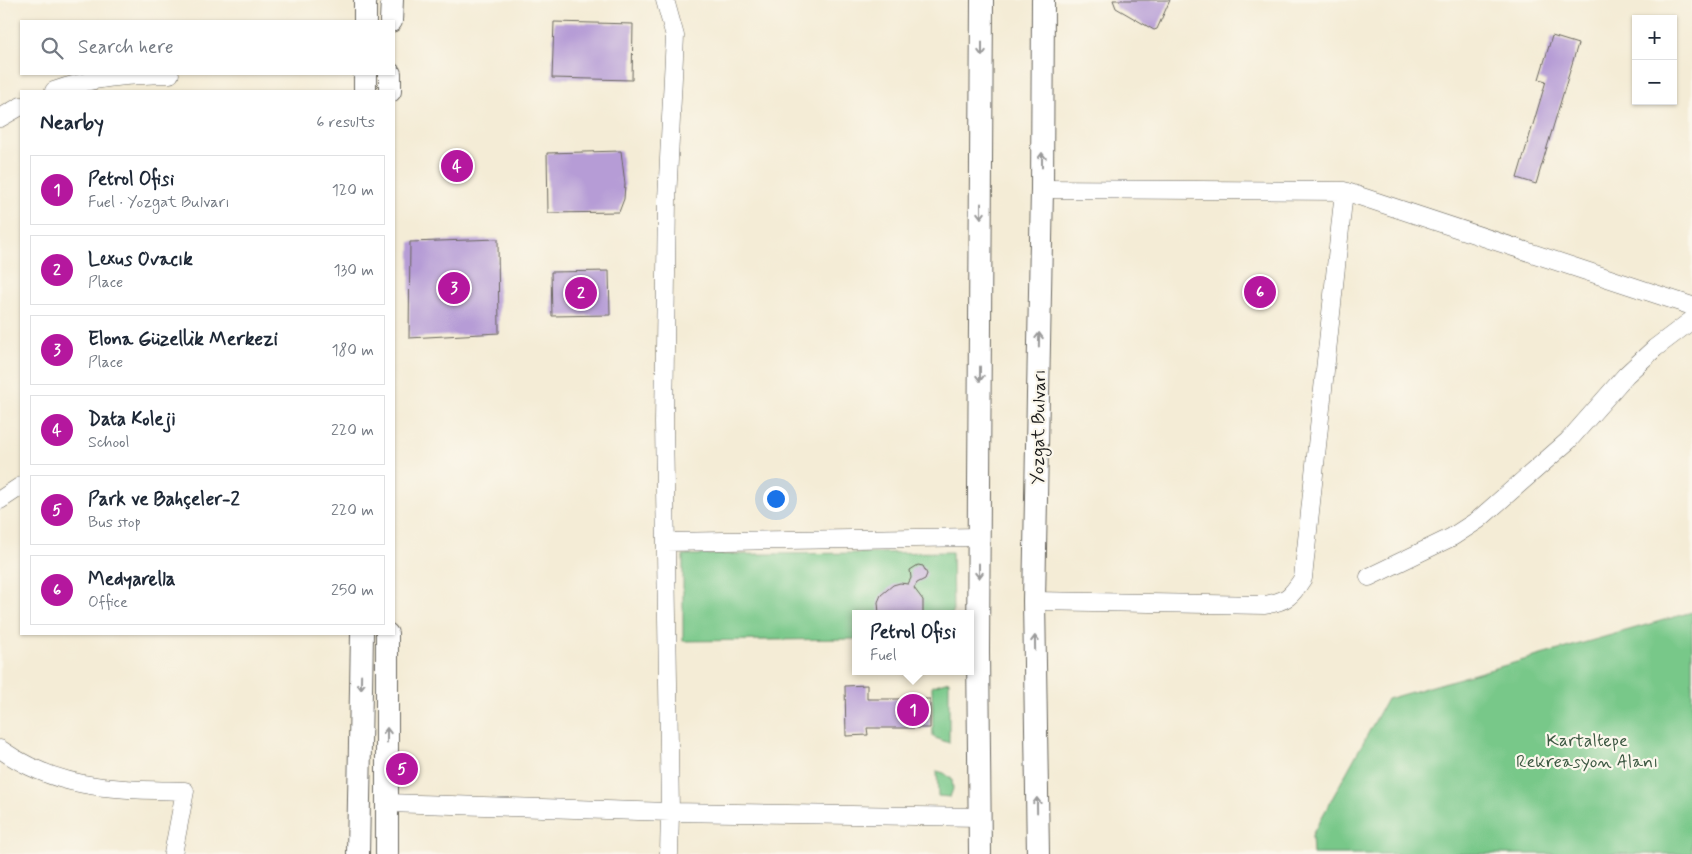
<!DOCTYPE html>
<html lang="en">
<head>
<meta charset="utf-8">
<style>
  body { margin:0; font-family:Mynerve,sans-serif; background:#f2f2f3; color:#1f2937 }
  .controls { position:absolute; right:15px; top:15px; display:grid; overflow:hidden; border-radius:0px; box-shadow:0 1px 4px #0004 }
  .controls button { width:45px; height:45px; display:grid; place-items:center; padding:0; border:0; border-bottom:1px solid #e0e1e3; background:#fff; color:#1f2937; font:25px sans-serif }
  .you { position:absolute; left:775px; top:498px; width:18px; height:18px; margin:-12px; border:4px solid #fff; border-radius:50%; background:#1a73e8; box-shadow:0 0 0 8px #1a73e833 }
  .badge { display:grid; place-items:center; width:32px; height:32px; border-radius:50%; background:#b5179e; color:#fff; font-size:16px; font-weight:700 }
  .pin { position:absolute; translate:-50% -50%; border:2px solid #fff; box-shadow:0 1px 5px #0006 }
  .popup { position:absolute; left:852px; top:610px; width:122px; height:65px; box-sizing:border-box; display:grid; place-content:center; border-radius:0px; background:#fff; filter:drop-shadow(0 1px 4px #0005); font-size:16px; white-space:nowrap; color:#747a83 }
  .popup b { font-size:19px; color:#1f2937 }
  .popup::after { content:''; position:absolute; left:50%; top:100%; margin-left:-10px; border:10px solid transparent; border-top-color:#fff }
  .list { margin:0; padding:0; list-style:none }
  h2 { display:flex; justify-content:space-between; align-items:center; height:65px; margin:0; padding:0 20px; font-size:21px }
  h2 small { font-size:16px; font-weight:400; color:#747a83 }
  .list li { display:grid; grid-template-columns:32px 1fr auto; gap:15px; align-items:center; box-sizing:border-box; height:70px; margin:0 10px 10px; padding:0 10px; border:1px solid #e0e1e3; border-radius:0px }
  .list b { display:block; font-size:19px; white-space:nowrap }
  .list p { margin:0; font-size:16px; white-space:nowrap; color:#747a83 }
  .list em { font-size:16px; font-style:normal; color:#747a83 }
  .icon { flex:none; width:28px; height:28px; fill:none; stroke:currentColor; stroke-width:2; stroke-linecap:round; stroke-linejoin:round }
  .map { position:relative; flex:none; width:1692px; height:854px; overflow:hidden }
  .search { position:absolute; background:#fff; box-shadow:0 1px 4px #0004; left:20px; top:20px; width:375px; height:55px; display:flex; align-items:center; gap:12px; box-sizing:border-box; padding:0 18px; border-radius:0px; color:#747a83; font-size:19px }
  .panel { position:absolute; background:#fff; box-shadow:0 1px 4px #0004; left:20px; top:90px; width:375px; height:545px; border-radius:0px }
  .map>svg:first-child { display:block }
</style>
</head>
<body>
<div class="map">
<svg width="1692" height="854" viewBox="0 0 1692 854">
  <rect width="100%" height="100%" fill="#fbf7ec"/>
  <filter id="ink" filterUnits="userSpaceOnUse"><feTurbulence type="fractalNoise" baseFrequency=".02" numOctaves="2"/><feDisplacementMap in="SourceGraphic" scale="10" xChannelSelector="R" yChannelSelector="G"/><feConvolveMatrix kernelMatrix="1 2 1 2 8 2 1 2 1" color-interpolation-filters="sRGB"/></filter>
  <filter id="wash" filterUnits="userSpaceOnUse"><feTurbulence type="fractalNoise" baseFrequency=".0096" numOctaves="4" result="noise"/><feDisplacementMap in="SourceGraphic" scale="20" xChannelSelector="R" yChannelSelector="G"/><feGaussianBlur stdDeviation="1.12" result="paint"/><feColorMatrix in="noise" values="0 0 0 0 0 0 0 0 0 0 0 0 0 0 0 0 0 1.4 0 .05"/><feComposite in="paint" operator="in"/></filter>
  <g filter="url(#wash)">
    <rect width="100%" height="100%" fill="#f4ecd6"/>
    <path fill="#78c889" stroke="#4a7252" d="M952,552L953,614H856L855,639L683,641V555Z
      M1692,612V854H1313L1312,835L1387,699Z
      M949,681V743L933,737L932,686Z
      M937,771L944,773L952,779L953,789L950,797L938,796Z"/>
    <g id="blocks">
      <path fill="#b69cd6" d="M1113,0H1170L1157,29L1154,30L1116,8Z
        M554,22L633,24L632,80L552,78Z
        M1552,36L1578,44L1536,184L1517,178L1546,81L1539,79Z
        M621,151L625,184L624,199L619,212L548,213L547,153Z
        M498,239L499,333L409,338L410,242Z
        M609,271L610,315L552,316L551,272Z
        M918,565L923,566L927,574L925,579L917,583L914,588L923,600V614H879L878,602L881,595L893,585L900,583L908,584L911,578L910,570Z
        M867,685V699H930V728H867L868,735L846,736L845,686Z"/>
    </g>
  </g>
  <g filter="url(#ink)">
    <use href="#blocks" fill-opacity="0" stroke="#68655d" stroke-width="1"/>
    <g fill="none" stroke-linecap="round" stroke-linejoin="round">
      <g stroke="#68655d" stroke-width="19">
        <path id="minor" d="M665,0L675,36L667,200L664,423L670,812L669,854
          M54,91C91,77 130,75 170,74
          M0,118L21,106
          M1042,189L1344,191L1692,306
          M0,500L21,486
          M666,542L979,537
          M1369,577L1452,537L1478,520L1568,441L1626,375L1655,348L1692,320
          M1034,601L1265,605C1287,601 1291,597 1303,578L1344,191
          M0,749C60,791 116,789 185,791L173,854
          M387,803L670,812L980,817"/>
      </g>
      <g stroke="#68655d" stroke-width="24">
        <path id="major" d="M365,21V0
          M391,21L392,0
          M365,74V91
          M390,91V74
          M387,634V854
          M358,854L362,634
          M980,854L978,651L982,0
          M1038,854L1034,601L1042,189L1043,0"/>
      </g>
      <use href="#minor" stroke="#fff" stroke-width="18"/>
      <use href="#major" stroke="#fff" stroke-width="22"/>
    </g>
    <defs><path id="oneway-shaft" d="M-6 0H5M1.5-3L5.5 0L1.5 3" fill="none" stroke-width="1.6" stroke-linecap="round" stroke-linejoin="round" transform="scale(1.25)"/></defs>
    <g stroke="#999">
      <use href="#oneway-shaft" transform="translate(982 49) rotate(90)"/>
      <use href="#oneway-shaft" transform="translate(1042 160) rotate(-90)"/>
      <use href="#oneway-shaft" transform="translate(981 211) rotate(90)"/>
      <use href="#oneway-shaft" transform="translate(1039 340) rotate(-89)"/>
      <use href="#oneway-shaft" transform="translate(980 374) rotate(90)"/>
      <use href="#oneway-shaft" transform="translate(979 571) rotate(90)"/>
      <use href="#oneway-shaft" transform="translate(1035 643) rotate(-91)"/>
      <use href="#oneway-shaft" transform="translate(361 682) rotate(91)"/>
      <use href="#oneway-shaft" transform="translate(387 735) rotate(-90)"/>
      <use href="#oneway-shaft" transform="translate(1037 805) rotate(-91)"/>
    </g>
  </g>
  <g text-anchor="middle" stroke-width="4.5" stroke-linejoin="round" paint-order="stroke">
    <g font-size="18" fill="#1c1c1c" stroke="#fbf7ec">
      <text transform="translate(1038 427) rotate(-89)" y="6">Yozgat Bulvarı</text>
    </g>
    <g font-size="18" fill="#3c5842" stroke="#fbf7ec">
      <text x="1587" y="746">Kartaltepe<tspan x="1587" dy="21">Rekreasyon Alanı</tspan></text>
    </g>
  </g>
</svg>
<div class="controls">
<button>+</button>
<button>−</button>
</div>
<div class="you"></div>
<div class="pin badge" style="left:913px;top:710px">1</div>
<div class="popup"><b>Petrol Ofisi</b>Fuel</div>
<div class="pin badge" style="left:581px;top:293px">2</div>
<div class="pin badge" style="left:454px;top:288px">3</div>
<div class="pin badge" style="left:457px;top:166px">4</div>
<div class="pin badge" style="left:402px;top:769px">5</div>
<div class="pin badge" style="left:1260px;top:292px">6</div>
<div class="search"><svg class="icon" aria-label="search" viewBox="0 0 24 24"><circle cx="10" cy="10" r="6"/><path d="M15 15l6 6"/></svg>Search here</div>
<section class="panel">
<h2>Nearby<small>6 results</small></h2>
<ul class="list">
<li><span class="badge">1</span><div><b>Petrol Ofisi</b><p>Fuel · Yozgat Bulvarı</p></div><em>120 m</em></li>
<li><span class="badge">2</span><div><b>Lexus Ovacık</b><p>Place</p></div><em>130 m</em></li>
<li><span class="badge">3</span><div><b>Elona Güzellik Merkezi</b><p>Place</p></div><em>180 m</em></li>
<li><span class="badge">4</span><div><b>Data Koleji</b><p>School</p></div><em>220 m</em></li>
<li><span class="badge">5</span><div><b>Park ve Bahçeler-2</b><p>Bus stop</p></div><em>220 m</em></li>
<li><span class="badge">6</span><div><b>Medyarella</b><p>Office</p></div><em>250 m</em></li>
</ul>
</section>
</div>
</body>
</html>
